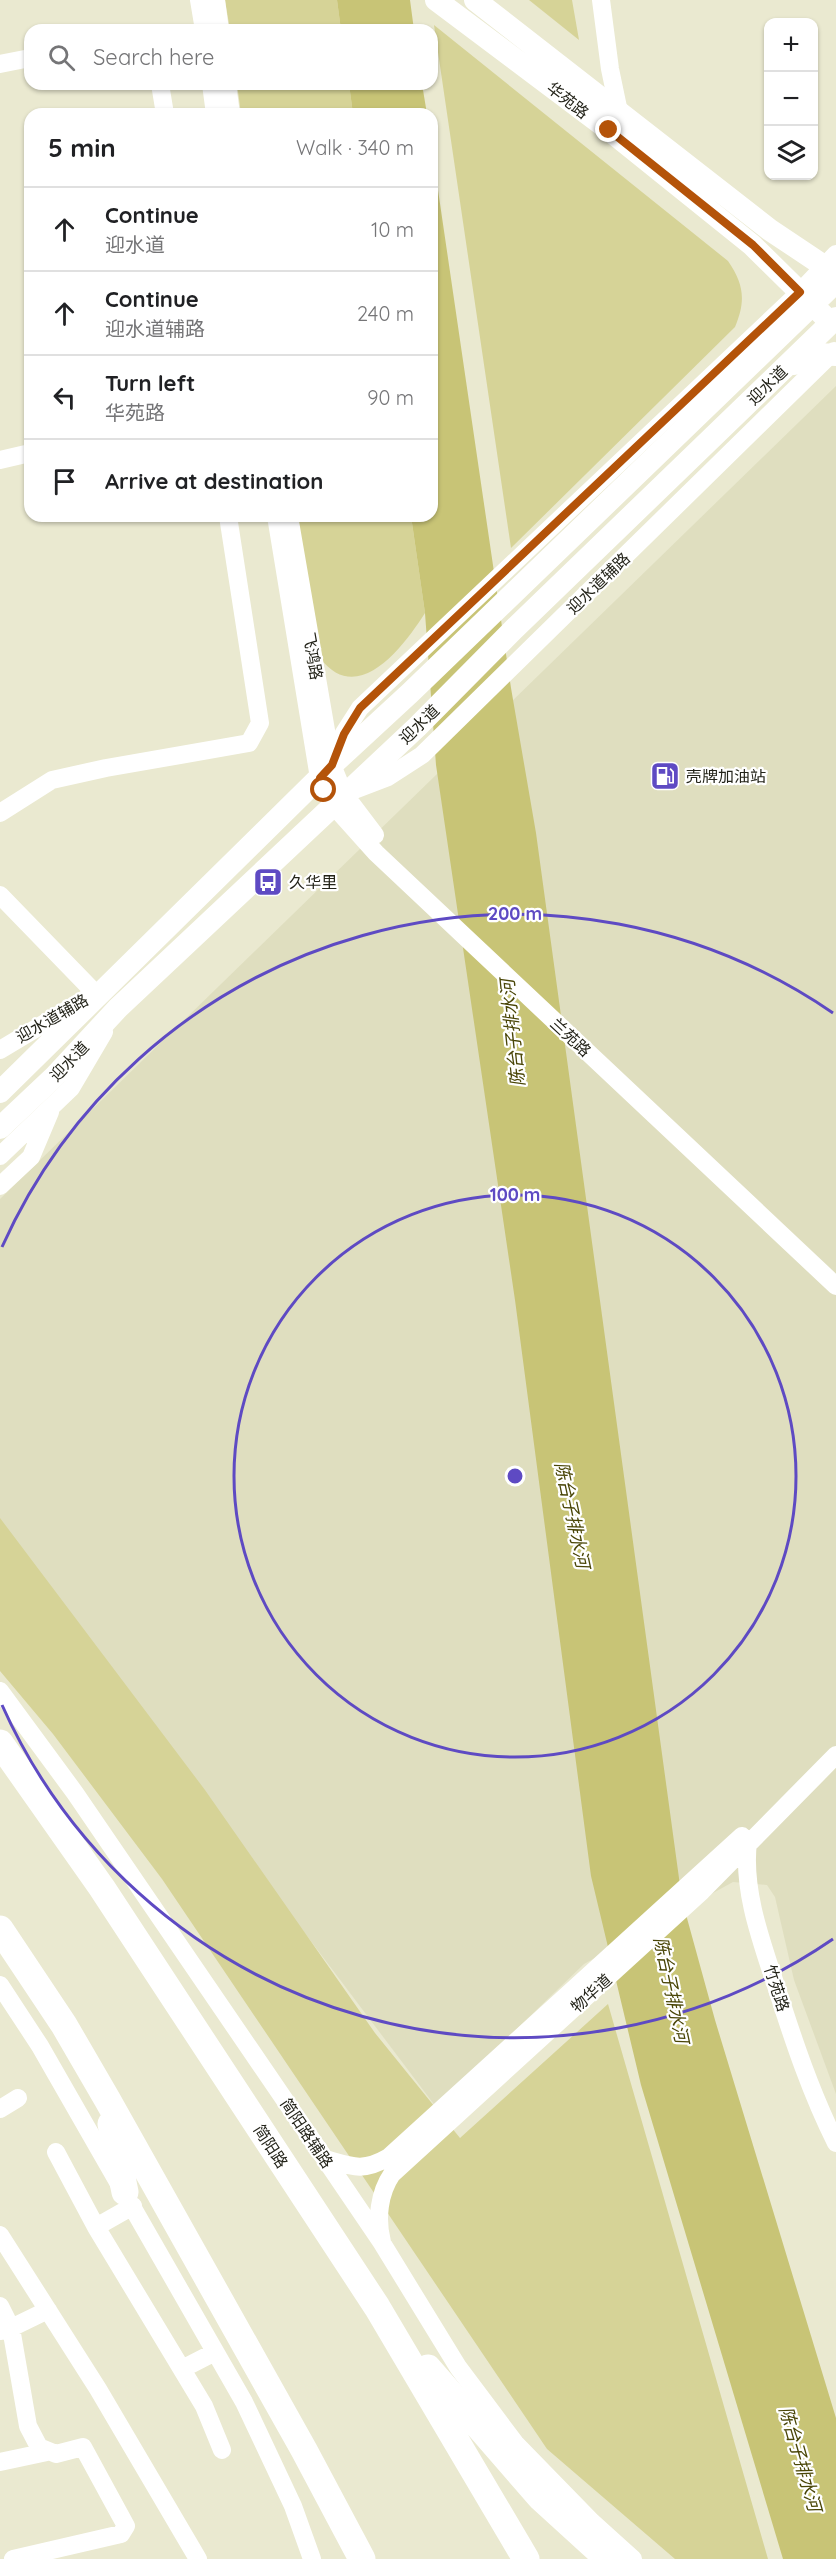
<!DOCTYPE html>
<html lang="en">
<head>
<meta charset="utf-8">
<style>
  body { margin:0; font-family:Quicksand,"Noto Sans SC",sans-serif; background:#f2f2f2; color:#202124 }
  .controls { position:absolute; right:18px; top:18px; display:grid; overflow:hidden; border-radius:12px; box-shadow:0 2px 4px #0004 }
  .controls button { width:54px; height:54px; display:grid; place-items:center; padding:0; border:0; border-bottom:2px solid #e0e0e0; background:#fff; color:#202124; font:30px sans-serif }
  .stop { position:absolute; width:18px; height:18px; margin:-14px; border:4px solid #b45309; border-radius:50%; background:#fff }
  .stop.end { background:#b45309; border-color:#fff; box-shadow:0 2px 6px #0008 }
  .list { margin:0; padding:0; list-style:none }
  h2 { display:flex; justify-content:space-between; align-items:center; height:78px; margin:0; padding:0 24px; font-size:26px }
  h2 small { font-size:20px; font-weight:400; color:#757577 }
  .list li { display:grid; grid-template-columns:39px 1fr auto; gap:18px; align-items:center; box-sizing:border-box; height:84px; padding:0 24px; border-top:2px solid #e0e0e0 }
  .list b { display:block; font-size:22px; white-space:nowrap }
  .list p { margin:0; font-size:20px; white-space:nowrap; color:#757577 }
  .list em { font-size:20px; font-style:normal; color:#757577 }
  .icon { flex:none; width:33px; height:33px; fill:none; stroke:currentColor; stroke-width:2; stroke-linecap:round; stroke-linejoin:round }
  .map { position:relative; flex:none; width:836px; height:2559px; overflow:hidden }
  .search { position:absolute; background:#fff; box-shadow:0 2px 4px #0004; left:24px; top:24px; width:414px; height:66px; display:flex; align-items:center; gap:15px; box-sizing:border-box; padding:0 21px; border-radius:18px; color:#757577; font-size:22px }
  .panel { position:absolute; background:#fff; box-shadow:0 2px 4px #0004; left:24px; top:108px; width:414px; height:414px; border-radius:18px }
  .map>svg:first-child { display:block }
</style>
</head>
<body>
<div class="map">
<svg width="836" height="2559" viewBox="0 0 836 2559">
  <rect width="100%" height="100%" fill="#eae9d0"/>
  <path fill="#dfdebf" d="M836,386V2094L794,1980L775,1897L767,1885L733,1882L584,1964L436,2107L0,1529V1199Z"/>
  <path fill="#d6d397" d="M225,0H337L341,30H230Z
    M529,0H572L579,40Z
    M434,25L728,261C744,284 746,301 735,327L511,548Z
    M237,84H349L353,114H241Z
    M297,516H411L425,613C404,646 358,708 320,658Z
    M0,1518L205,1790L375,2033L460,2138L608,2004L768,2559H675L547,2449L162,1879L53,1734L0,1671Z"/>
  <path fill="#c8c476" d="M337,0H410L414,30H341Z
    M349,84H422L427,114H353Z
    M432,149L511,688L536,833L682,1900L715,2020L836,2418V2559H783L641,2085L591,1876L515,1300L436,765L425,613L411,516H432Z"/>
  <g fill="none" stroke-linecap="round" stroke-linejoin="round">
    <path stroke="#fff" stroke-width="18" d="M199,0L204,30
      M216,0L220,30
      M601,0L610,69L619,112L615,119
      M0,64L30,58
      M160,84L165,114
      M211,84L215,114
      M227,84L231,114
      M0,460L30,453
      M276,516L319,778L333,805L376,853L836,1286
      M289,516L332,765L344,794L375,835
      M332,764L344,733L360,708L800,292L836,254
      M354,790L388,777L422,755L834,351
      M0,813L52,780L106,768L249,743L260,723L228,516
      M0,895L95,993
      M0,1050L90,996
      M0,1156L71,1088L104,1032
      M0,1186L31,1157L50,1112
      M0,1691L75,1793L325,2159L382,2243L458,2367L515,2443L592,2522L633,2559
      M748,1842C742,1891 762,1943 777,1989C794,2042 811,2093 836,2143
      M0,1985L40,2046L244,2402L293,2506L312,2559
      M0,2109L18,2098
      M56,2152L96,2227
      M325,2159C353,2167 363,2172 389,2157L742,1836
      M133,2206L96,2227L204,2406L222,2450
      M0,2235L98,2389L198,2559
      M382,2242C376,2219 379,2193 392,2174L702,1891L836,1755
      M0,2306L11,2328L48,2310
      M0,2331L11,2328L28,2426L39,2447L56,2454L83,2447L126,2526L121,2534L13,2559
      M182,2369L215,2352
      M0,2462L47,2452"/>
    <path stroke="#fff" stroke-width="22" d="M436,0L609,130L752,245L823,315
      M475,0L770,230L836,274
      M794,364L820,354L836,355
      M0,1092L332,765L410,693L836,282
      M0,1128L55,1076L118,1008L417,727L514,629L836,318"/>
    <path stroke="#fff" stroke-width="27" d="M0,1743L102,1888L377,2307L526,2559
      M0,1929L64,2025L107,2099L304,2450L362,2559
      M111,2124L125,2192
      M428,2368L540,2497L608,2559"/>
  </g>
  <g fill="none" stroke-linecap="round" stroke-linejoin="round">
    <path stroke="#b45309" stroke-width="8" d="M324,790L320,778L332,765L344,734L360,708L800,292L753,245L609,130"/>
  </g>
  <g fill="none" stroke="#5e4ac3" stroke-width="3">
    <circle cx="515" cy="1476" r="281"/>
    <path d="M833 1939A562 562 0 0 1 2 1705M2 1247A562 562 0 0 1 833 1013"/>
  </g>
  <defs>
    <g id="fuel-square" transform="scale(1.5)"><rect x="-9" y="-9" width="18" height="18" rx="4" fill="#5e4ac3" stroke="#fff"/><path d="M-5.5-6h7V0h2V4h1.3V-2.5L3-4.5l.8-.8L6-3V5H2.5V1h-1V6h-7ZM-4.2-4.7v3.2H.2V-4.7Z" fill="#fff"/></g>
    <g id="bus-square" transform="scale(1.5)"><rect x="-9" y="-9" width="18" height="18" rx="4" fill="#5e4ac3" stroke="#fff"/><path d="M-5-6H5V4H4V6H2V4H-2V6H-4V4H-5ZM-3.5-4V0h7V-4ZM-3.5 1.2v1.5H-2V1.2ZM2 1.2v1.5H3.5V1.2Z" fill="#fff"/></g>
  </defs>
  <g fill-rule="evenodd">
    <use href="#fuel-square" x="665" y="776"/>
    <use href="#bus-square" x="268" y="882"/>
  </g>
  <g text-anchor="middle" stroke-width="4.5" stroke-linejoin="round" paint-order="stroke">
    <g font-size="16" fill="#24241a" stroke="#fff">
      <text transform="translate(568 100) rotate(38)" y="6">华苑路</text>
      <text transform="translate(767 385) rotate(-44)" y="6">迎水道</text>
      <text transform="translate(598 583) rotate(-44)" y="6">迎水道辅路</text>
      <text transform="translate(313 656) rotate(80)" y="6">飞鸿路</text>
      <text transform="translate(419 724) rotate(-44)" y="6">迎水道</text>
      <text transform="translate(52 1018) rotate(-30)" y="6">迎水道辅路</text>
      <text transform="translate(571 1037) rotate(43)" y="6">兰苑路</text>
      <text transform="translate(69 1061) rotate(-46)" y="6">迎水道</text>
      <text transform="translate(777 1988) rotate(72)" y="6">竹苑路</text>
      <text transform="translate(591 1993) rotate(-42)" y="6">物华道</text>
      <text transform="translate(307 2133) rotate(56)" y="6">简阳路辅路</text>
      <text transform="translate(271 2146) rotate(57)" y="6">简阳路</text>
    </g>
    <g font-size="16" fill="#24241a" stroke="#fff" text-anchor="start">
      <text x="686" y="782">壳牌加油站</text>
      <text x="289" y="888">久华里</text>
    </g>
    <g font-size="18" font-style="italic" fill="#494506" stroke="#fff">
      <text transform="translate(513 1033) rotate(-96)" y="6">陈台子排水河</text>
      <text transform="translate(572 1515) rotate(78)" y="6">陈台子排水河</text>
      <text transform="translate(671 1990) rotate(78)" y="6">陈台子排水河</text>
      <text transform="translate(800 2459) rotate(74)" y="6">陈台子排水河</text>
    </g>
  </g>
  <circle cx="515" cy="1476" r="9" fill="#5e4ac3" stroke="#fff" stroke-width="3"/>
  <g font-size="18" text-anchor="middle" font-weight="bold" fill="#5e4ac3" stroke="#fff" stroke-width="4.5" stroke-linejoin="round" paint-order="stroke">
    <text x="515" y="920">200 m</text>
    <text x="515" y="1201">100 m</text>
  </g>
</svg>
<div class="controls">
<button>+</button>
<button>−</button>
<button><svg class="icon" aria-label="layers" viewBox="0 0 24 24"><path d="M12 4l9 5-9 5-9-5zM3 14l9 5 9-5"/></svg></button>
</div>
<div class="stop" style="left:324px;top:790px"></div>
<div class="stop end" style="left:609px;top:130px"></div>
<div class="search"><svg class="icon" aria-label="search" viewBox="0 0 24 24"><circle cx="10" cy="10" r="6"/><path d="M15 15l6 6"/></svg>Search here</div>
<section class="panel">
<h2>5 min<small>Walk · 340 m</small></h2>
<ul class="list">
<li><svg class="icon" aria-label="ahead" viewBox="0 0 24 24"><path d="M12 20V5M6 11l6-6 6 6"/></svg><div><b>Continue</b><p>迎水道</p></div><em>10 m</em></li>
<li><svg class="icon" aria-label="ahead" viewBox="0 0 24 24"><path d="M12 20V5M6 11l6-6 6 6"/></svg><div><b>Continue</b><p>迎水道辅路</p></div><em>240 m</em></li>
<li><svg class="icon" aria-label="left" viewBox="0 0 24 24"><path d="M17 20v-9H6M10 6l-5 5 5 5"/></svg><div><b>Turn left</b><p>华苑路</p></div><em>90 m</em></li>
<li><svg class="icon" aria-label="arrive" viewBox="0 0 24 24"><path d="M6 21V4h12l-3 4 3 4H6"/></svg><div><b>Arrive at destination</b></div></li>
</ul>
</section>
</div>
</body>
</html>
